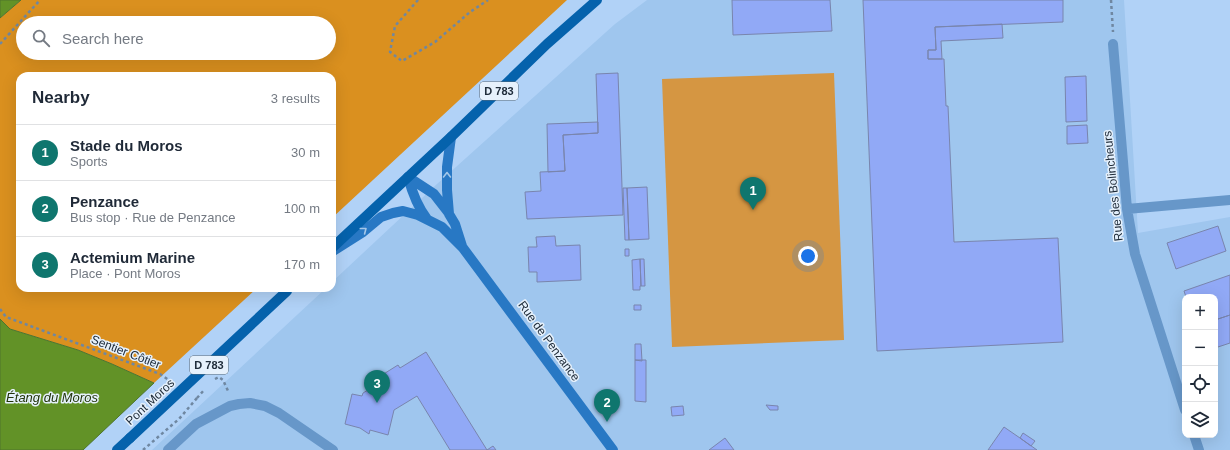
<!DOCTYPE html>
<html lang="en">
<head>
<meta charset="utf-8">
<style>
  body { margin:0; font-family:Helvetica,sans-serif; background:#f2f2f3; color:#1f2937 }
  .controls { position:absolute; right:12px; bottom:12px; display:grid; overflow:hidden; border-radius:8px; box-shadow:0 4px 16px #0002 }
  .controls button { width:36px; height:36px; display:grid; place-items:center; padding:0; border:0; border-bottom:1px solid #e0e1e3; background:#fff; color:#1f2937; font:20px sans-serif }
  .you { position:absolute; left:808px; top:256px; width:14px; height:14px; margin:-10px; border:3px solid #fff; border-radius:50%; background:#1a73e8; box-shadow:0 0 0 6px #1a73e833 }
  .badge { display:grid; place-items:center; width:26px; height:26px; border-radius:50%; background:#0f766e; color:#fff; font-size:13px; font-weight:700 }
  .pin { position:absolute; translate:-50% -33px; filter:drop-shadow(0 1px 2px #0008) }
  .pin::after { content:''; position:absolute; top:21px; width:14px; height:12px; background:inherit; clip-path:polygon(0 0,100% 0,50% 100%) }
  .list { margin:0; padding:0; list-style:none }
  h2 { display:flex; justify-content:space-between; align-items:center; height:52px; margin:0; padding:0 16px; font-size:17px }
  h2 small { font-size:13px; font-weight:400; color:#747a83 }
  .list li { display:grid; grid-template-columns:26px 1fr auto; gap:12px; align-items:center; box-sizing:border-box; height:56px; padding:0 16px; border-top:1px solid #e0e1e3 }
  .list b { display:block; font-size:15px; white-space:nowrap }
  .list p { margin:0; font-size:13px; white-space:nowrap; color:#747a83 }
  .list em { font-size:13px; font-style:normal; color:#747a83 }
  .icon { flex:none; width:22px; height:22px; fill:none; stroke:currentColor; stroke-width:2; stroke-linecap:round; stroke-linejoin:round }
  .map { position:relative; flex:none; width:1230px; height:450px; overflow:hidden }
  .search { position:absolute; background:#fff; box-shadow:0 4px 16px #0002; left:16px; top:16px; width:320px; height:44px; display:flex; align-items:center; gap:10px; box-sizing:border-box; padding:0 14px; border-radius:22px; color:#747a83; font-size:15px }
  .panel { position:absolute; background:#fff; box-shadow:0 4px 16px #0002; left:16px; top:72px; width:320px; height:220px; border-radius:12px }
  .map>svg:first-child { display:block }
</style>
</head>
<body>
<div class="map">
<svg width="1230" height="450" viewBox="0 0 1230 450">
  <rect width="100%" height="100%" fill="#b1d2f7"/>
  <path fill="#9fc6ee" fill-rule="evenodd" d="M647,0H1124L1138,233L1230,217V450H152L326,288H332V282L437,184L615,24ZM1185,297H1215V435H1185Z"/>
  <path fill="#d59642" d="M834,73L844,340L672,347L662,79Z"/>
  <path fill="#da901f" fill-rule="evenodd" d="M21,0H567L332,218V76H20V288H257L154,383L112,364L78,350L10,329L0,319V18ZM23,23H329V53H23Z"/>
  <path fill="#629227" stroke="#4e742d" d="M0,0H21L0,18Z
    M0,319L10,329L78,350L112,364L154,383L83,450H0Z"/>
  <path fill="#91a9f6" stroke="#7985ad" d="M732,0H830L832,31L733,35Z
    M863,0H1063V22L935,27L936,50H928V59H944L946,106H948L954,242L1058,238L1063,342L877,351Z
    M1002,24L1003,38L941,41L942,59H928V50H936L935,27Z
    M618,73L623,215L527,219L525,192L541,191L540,172L565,171L563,135L598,133L596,74Z
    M1086,76L1087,121L1066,122L1065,77Z
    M598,122V133L563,135L565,171L548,172L547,124Z
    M1087,125L1088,143L1067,144V126Z
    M647,187L649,239L629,240L627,188Z
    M623,188H627L629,240H625Z
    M1218,226L1226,251L1176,269L1167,243Z
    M555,236L556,246L580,245L581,280L537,282V272H529L528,247H537L536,237Z
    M625,249H629V256H625Z
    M640,259H644L645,286H641Z
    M640,259L641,286H640V290H633L632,260Z
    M1230,275V315L1215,320V297H1186L1184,291Z
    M634,305H641V310H634Z
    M1230,315V343L1215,348V320Z
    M635,344H641L642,361L635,360Z
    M426,352L487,450L493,446L496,450H450L417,396L394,410L388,435L370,430L369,434L360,428L345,424L352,394L362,396L363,393L368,390L366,385L398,365L400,368Z
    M635,360H646V402L635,401Z
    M766,405L778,406V410H770Z
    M683,406L684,415L672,416L671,407Z
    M1004,427L1020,438L1037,450H988Z
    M1023,433L1035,441L1031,446L1020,438Z
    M725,438L734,450H709Z"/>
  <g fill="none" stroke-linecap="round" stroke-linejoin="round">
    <path stroke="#6f87a1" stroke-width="2.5" stroke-dasharray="3 3" stroke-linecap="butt" d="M418,0L395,26L390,52L402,61L435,42L470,12L488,0
      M1111,0L1113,32
      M0,44L40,0
      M0,309L6,317L160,374L170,381
      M215,379L219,377L223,380L229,393
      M197,398L205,389
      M143,450L179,419L197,398L195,396"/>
    <path stroke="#6797c9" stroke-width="10" d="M1113,44L1127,209L1135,254L1185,410
      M1127,209L1230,200
      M1194,435L1199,450
      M168,450L196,424L230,406L239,404L250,403L265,406L279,413L333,450"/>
    <path stroke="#2878c4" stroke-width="10" d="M451,137L447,167V190L449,214L455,224L462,246
      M408,177L434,194L448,212
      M408,177C412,192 417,206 427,219
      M333,251L363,232L381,217L393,213L403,211L418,215L442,227L463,248L613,450"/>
    <path stroke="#0562ac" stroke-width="10" d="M332,248L451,137L547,44L597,0
      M117,450L130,438"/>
    <path stroke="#0562ac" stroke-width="10" d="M130,438L287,291"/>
  </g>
  <defs><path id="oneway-chevron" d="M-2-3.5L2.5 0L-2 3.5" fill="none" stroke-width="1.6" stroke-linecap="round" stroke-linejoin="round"/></defs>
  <g stroke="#a4c7e8">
    <use href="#oneway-chevron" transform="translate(447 175) rotate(-90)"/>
    <use href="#oneway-chevron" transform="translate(364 230) rotate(-38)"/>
  </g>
  <g text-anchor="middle" stroke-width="3" stroke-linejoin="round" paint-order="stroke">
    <g fill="#e6f1fc" stroke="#5b6875" stroke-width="1">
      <rect x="480" y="82" width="38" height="18" rx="3"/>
      <rect x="190" y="356" width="38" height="18" rx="3"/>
    </g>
    <g font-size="11" font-weight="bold" fill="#202d3b">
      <text x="499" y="95">D 783</text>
      <text x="209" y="369">D 783</text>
    </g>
    <g font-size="12" fill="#202d3b" stroke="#e6f1fc">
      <text transform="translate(1113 186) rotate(-96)" y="4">Rue des Bolincheurs</text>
      <text transform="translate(549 341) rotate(54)" y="4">Rue de Penzance</text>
      <text transform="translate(126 352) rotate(21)" y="4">Sentier Côtier</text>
      <text transform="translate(150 402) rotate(-43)" y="4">Pont Moros</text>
    </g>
    <g font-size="13" font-style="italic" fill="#23360c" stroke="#e6f1fc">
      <text x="52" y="402">Étang du Moros</text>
    </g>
  </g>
</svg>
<div class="controls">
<button>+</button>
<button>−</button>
<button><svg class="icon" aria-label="locate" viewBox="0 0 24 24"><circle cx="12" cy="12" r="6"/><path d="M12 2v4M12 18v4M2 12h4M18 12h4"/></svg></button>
<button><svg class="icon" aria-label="layers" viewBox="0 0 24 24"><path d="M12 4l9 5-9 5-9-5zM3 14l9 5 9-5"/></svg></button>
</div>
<div class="you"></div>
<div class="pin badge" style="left:753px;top:210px">1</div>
<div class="pin badge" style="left:607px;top:422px">2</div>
<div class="pin badge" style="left:377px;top:403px">3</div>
<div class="search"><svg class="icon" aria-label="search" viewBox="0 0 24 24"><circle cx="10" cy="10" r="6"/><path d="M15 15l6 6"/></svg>Search here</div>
<section class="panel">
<h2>Nearby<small>3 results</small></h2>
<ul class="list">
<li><span class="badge">1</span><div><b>Stade du Moros</b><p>Sports</p></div><em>30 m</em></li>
<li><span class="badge">2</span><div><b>Penzance</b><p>Bus stop · Rue de Penzance</p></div><em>100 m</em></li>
<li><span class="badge">3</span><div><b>Actemium Marine</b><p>Place · Pont Moros</p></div><em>170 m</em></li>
</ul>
</section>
</div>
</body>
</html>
